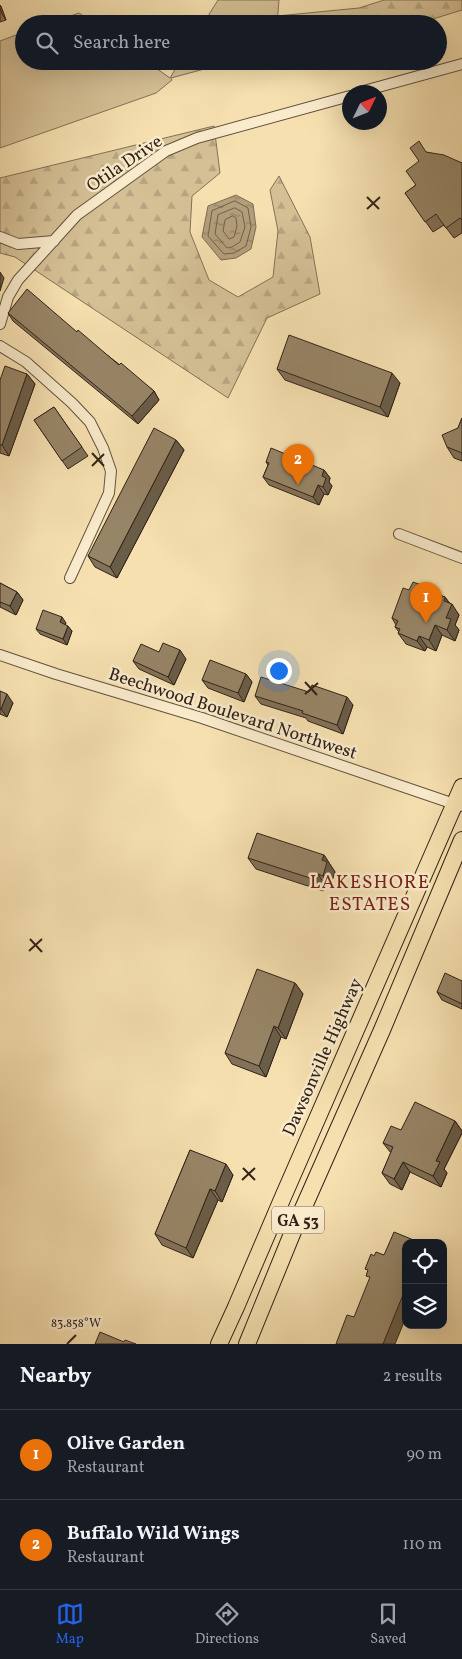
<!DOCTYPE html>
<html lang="en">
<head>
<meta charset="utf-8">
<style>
  body { margin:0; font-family:Vollkorn,serif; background:#242831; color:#f1f3f6 }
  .controls { position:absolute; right:15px; bottom:15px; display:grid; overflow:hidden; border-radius:10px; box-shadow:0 5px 20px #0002 }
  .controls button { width:45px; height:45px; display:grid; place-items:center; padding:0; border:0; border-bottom:1px solid #363941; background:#171b24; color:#f1f3f6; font:25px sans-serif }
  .compass { position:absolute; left:342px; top:85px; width:45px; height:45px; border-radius:50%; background:#171b24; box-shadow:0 5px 20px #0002; rotate:47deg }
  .you { position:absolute; left:278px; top:670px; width:18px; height:18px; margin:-12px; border:4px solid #fff; border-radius:50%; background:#1a73e8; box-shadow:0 0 0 8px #1a73e833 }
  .badge { display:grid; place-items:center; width:32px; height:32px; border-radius:50%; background:#2563eb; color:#fff; font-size:16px; font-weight:700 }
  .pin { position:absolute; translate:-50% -41px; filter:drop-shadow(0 1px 2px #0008) }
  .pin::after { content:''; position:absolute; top:26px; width:18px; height:15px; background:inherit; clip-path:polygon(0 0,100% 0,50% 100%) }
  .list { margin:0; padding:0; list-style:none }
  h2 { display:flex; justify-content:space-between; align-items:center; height:65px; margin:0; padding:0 20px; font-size:21px }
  h2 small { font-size:16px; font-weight:400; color:#9ea1a6 }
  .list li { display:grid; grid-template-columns:32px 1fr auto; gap:15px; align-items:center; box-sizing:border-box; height:90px; padding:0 20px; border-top:1px solid #363941 }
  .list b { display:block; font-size:19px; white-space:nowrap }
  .list p { margin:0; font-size:16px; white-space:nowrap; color:#9ea1a6 }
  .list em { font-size:16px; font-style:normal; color:#9ea1a6 }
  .icon { flex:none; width:28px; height:28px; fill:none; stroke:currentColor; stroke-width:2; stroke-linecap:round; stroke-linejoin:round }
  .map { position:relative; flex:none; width:462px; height:1344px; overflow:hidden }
  .search { position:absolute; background:#171b24; box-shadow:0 5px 20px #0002; left:15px; right:15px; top:15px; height:55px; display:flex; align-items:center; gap:12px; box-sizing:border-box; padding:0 18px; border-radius:28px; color:#9ea1a6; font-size:19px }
  .sheet { height:245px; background:#171b24 }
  nav { display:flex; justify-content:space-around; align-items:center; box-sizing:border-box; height:70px; border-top:1px solid #363941; background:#171b24; font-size:14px; color:#9ea1a6 }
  nav a { display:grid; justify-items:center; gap:2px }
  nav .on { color:#2563eb }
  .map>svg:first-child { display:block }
</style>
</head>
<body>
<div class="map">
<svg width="462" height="1344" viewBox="0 0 462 1344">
  <defs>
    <pattern id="forest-firs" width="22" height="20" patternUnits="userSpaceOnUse" patternTransform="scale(1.25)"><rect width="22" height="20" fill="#d5c096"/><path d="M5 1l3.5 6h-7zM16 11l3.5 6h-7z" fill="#b7a581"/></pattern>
    <pattern id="water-ripples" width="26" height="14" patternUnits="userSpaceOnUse" patternTransform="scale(1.25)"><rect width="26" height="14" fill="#b39f7c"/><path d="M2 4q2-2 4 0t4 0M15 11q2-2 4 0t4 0" fill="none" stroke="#928165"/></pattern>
  </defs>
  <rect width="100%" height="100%" fill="#f6e0b0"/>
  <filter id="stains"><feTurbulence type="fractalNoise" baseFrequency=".004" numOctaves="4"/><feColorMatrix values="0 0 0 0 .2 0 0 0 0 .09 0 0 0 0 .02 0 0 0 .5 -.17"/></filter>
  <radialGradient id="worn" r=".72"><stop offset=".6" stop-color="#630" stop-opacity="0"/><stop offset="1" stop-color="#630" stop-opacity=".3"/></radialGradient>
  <path fill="#d5c096" stroke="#837157" d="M218,0H279L277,24H203Z
    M79,13L95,24H48Z
    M24,32V61H146L170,78L180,61H234L171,78L172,80L156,93L0,148V41Z"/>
  <path fill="url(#forest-firs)" stroke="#837157" d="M384,0H462V10L417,24H277V16L359,8Z
    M214,126L220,173L192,196L190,232L209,280L238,297L273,277L278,231L270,190L279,176L310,237L320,294L267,318L228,398L15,257L0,253V178Z"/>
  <path fill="url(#water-ripples)" stroke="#7f6d54" d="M236,195L253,204L256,227L251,249L236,258L221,260L202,237L208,206Z"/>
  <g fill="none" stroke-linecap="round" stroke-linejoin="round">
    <path stroke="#72604a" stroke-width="1" d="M235,201L248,208L251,227L246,246L234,253L224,254L208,236L212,211Z
      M235,208L242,212L245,227L240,242L232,247L227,248L215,234L218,215Z
      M233,216L236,218L237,226L234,237L229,239L223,231L225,220Z"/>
    <g stroke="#62523e" stroke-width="12">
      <path id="minor" d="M360,92L462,64
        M0,237L18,244L54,241
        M0,324L8,297L18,280L77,215L166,151L197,138L350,96
        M0,346L26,362L72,403L90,422L103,448L111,471L109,493L70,578
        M399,534L462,558
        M0,655L56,674L202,718L460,806"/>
    </g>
    <g stroke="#312218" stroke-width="18">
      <path id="primary" d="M219,1344L236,1307L283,1197L462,787
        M247,1344L294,1229L382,1030L462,840"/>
    </g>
    <use href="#minor" stroke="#f9ebcc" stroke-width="10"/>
    <use href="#primary" stroke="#f6e0b0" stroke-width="16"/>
  </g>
  <path fill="#827259" stroke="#312218" d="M0,5L6,20L0,22Z
    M426,152L462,163V233L454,238L444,225L433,232L405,193L416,185L419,161Z
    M8,313L77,332L154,391L159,400L138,424L13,321Z
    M277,369L400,383L388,417L285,380Z
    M27,374L35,384L9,456L0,453V380Z
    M54,407L88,456L68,469L34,420Z
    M462,418V461L454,458L447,447L458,428Z
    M176,440L184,450L117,578L95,567L88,556Z
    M266,462L324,470L330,478L329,482L332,486L328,495L324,494L319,505L269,485L263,477L268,465Z
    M0,583L17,592L23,600L16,615L0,607Z
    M409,590L441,596L445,597L459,615L455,625L459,630L455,641L442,635L436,651L427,647L425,651L406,644L398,633L399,632L395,627L396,625L392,618Z
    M66,623L65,624L72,631L67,645L40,634L36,629Z
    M159,652L186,659L174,685L139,669L133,661Z
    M246,674L252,682L244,702L208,688L202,680Z
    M0,691L13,703L7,717L0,714Z
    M255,696L353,705L343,734L308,721L306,718L261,704Z
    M324,855L335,872L330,886L325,885L323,891L256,869L248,858Z
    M462,981V1009L442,1000L437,992Z
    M295,983L303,994L286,1039L281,1037L266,1077L232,1064L225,1053Z
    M455,1121L462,1131V1133L444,1169L447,1173L441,1187L410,1172L402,1190L390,1184L382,1173L391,1153L383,1143L401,1130Z
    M190,1150L233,1175L222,1202L218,1200L193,1258L162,1245L155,1234Z"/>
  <path fill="#6a5d48" stroke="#312218" d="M0,5L1,6L6,20L2,14L0,8Z
    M0,272L4,278L0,291Z
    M392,373L400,383L388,417L380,407Z
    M27,374L35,384L9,456L2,445Z
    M154,391L159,400L138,424L132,416Z
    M176,440L184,450L117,578L110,567Z
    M324,470L330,478L329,482L332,486L328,495L323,487L322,476Z
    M318,485L324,494L319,505L313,497Z
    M438,591L444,600L445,597L451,606L452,604L459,615L455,625L459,630L455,641L447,630L446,618L437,594Z
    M17,592L23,600L16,615L10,606Z
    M62,617L66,623L64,628L60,622Z
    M435,625L442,635L436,651L429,640Z
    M68,626L72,631L67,645L63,639Z
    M419,636L427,647L425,651L417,641Z
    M180,650L186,659L174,685L168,677Z
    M246,674L252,682L244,702L238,693Z
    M7,694L13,703L7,717L1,709Z
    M347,697L353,705L343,734L337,725Z
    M324,855L335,872L330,886L323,876L322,860Z
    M318,874L325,885L323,891L316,880Z
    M295,983L303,994L286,1039L278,1028Z
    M274,1026L281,1037L266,1077L259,1066Z
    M455,1121L462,1131V1133L444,1169L447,1173L441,1187L433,1176L436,1161Z
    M403,1162L410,1172L402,1190L394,1179Z
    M226,1164L233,1175L222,1202L215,1191Z
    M210,1189L218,1200L193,1258L186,1248Z
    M406,1278V1317L395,1344H383Z"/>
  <path fill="#978567" stroke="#312218" d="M419,141L426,152L444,155L462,163V220L460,218L446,228L436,214L425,222L405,193L416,185L406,171L419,161L410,148Z
    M27,289L77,332L78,330L119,365L121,363L154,391L132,416L8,313Z
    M289,335L392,373L380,407L277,369Z
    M5,366L27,374L2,445H0V380Z
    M54,407L82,447L62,461L34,420Z
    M462,418V453L447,447L442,435L458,428Z
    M154,428L176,440L110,567L88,556Z
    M271,448L324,470L322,476L326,478L323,487L318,485L313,497L263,477L269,463L266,462Z
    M413,582L438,591L437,594L445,597L444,601L452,604L446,618L451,619L447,630L435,625L429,640L419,636L417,641L398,633L400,629L395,627L398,621L392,618L403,588L409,590Z
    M0,583L17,592L10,606L0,602Z
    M43,610L62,617L60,622L68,626L63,639L36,629Z
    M163,643L180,650L168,677L133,661L141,644L159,652Z
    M210,660L246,674L238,693L202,680Z
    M261,677L309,692L312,685L347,697L337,725L302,713L303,711L255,696Z
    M0,691L7,694L1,709L0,708Z
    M257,833L324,855L322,860L327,862L323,876L318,874L316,880L248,858Z
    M257,969L295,983L278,1028L274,1026L259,1066L225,1053Z
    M445,973L462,981V1004L437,992Z
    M415,1102L455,1121L436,1161L440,1162L433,1176L403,1162L394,1179L382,1173L393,1147L383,1143L391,1126L401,1130Z
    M190,1150L226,1164L215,1191L210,1189L186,1248L155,1234Z
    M394,1232L416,1241V1243H406V1278L402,1288L405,1290L383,1344H336L347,1315L354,1317L370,1277L366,1276L368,1270L365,1269L371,1254L374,1256L376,1252L384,1255Z
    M100,1332L124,1342L125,1340L136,1344H95Z"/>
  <path fill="none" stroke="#312218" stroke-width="2" d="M367,197L379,209M367,209L380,197M92,453L104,466M92,466L104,454M305,682L317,695M305,694L318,683M30,939L42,952M29,951L42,939M243,1168L255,1180M242,1180L255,1168M67,1344L76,1335"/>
  <g text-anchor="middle" stroke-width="5" stroke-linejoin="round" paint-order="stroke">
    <rect fill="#f9ebcc" stroke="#6d5e4e" stroke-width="1" x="272" y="1206.5" width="52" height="27" rx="4"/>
    <g font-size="16" font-weight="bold" fill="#312218">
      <text x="298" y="1226">GA 53</text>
    </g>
    <g font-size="18" fill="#312218" stroke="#f9ebcc">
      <text transform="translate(124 163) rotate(-34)" y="6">Otila Drive</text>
      <text transform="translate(233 713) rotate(18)" y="6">Beechwood Boulevard Northwest</text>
      <text transform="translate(322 1057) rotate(-66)" y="6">Dawsonville Highway</text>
    </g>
    <g font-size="19" letter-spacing="1" fill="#7a1f14" stroke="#f9ebcc">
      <text x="370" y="888">LAKESHORE<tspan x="370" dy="22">ESTATES</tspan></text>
    </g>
  </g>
  <g font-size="12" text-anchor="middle" fill="#312218" stroke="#f9ebcc" stroke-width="5" stroke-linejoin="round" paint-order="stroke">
    <text x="76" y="1327">83.858°W</text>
  </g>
  <rect width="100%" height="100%" filter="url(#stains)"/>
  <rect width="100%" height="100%" fill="url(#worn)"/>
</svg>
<div class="controls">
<button><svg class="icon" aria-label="locate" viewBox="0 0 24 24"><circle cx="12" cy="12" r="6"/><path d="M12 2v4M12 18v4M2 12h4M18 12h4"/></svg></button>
<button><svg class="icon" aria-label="layers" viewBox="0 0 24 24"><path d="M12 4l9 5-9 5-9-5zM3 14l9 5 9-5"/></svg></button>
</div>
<svg class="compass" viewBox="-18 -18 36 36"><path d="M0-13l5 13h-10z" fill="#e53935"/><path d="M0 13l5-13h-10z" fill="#9ea1a6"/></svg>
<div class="you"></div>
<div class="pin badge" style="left:426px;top:623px;background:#e8710a">1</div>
<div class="pin badge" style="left:298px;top:485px;background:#e8710a">2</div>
<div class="search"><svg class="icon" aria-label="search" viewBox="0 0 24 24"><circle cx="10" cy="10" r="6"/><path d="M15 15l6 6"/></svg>Search here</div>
</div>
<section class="sheet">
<h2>Nearby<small>2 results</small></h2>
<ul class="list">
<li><span class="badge" style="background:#e8710a">1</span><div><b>Olive Garden</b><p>Restaurant</p></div><em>90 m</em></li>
<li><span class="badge" style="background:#e8710a">2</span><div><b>Buffalo Wild Wings</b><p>Restaurant</p></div><em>110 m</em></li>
</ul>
</section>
<nav>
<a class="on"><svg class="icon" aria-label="map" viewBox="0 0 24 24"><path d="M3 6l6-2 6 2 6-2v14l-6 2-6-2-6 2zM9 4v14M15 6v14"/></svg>Map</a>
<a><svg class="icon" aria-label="directions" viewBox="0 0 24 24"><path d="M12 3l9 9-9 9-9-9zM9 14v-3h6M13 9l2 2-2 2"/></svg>Directions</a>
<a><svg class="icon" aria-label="saved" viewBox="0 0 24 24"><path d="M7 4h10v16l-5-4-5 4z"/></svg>Saved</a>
</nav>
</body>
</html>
